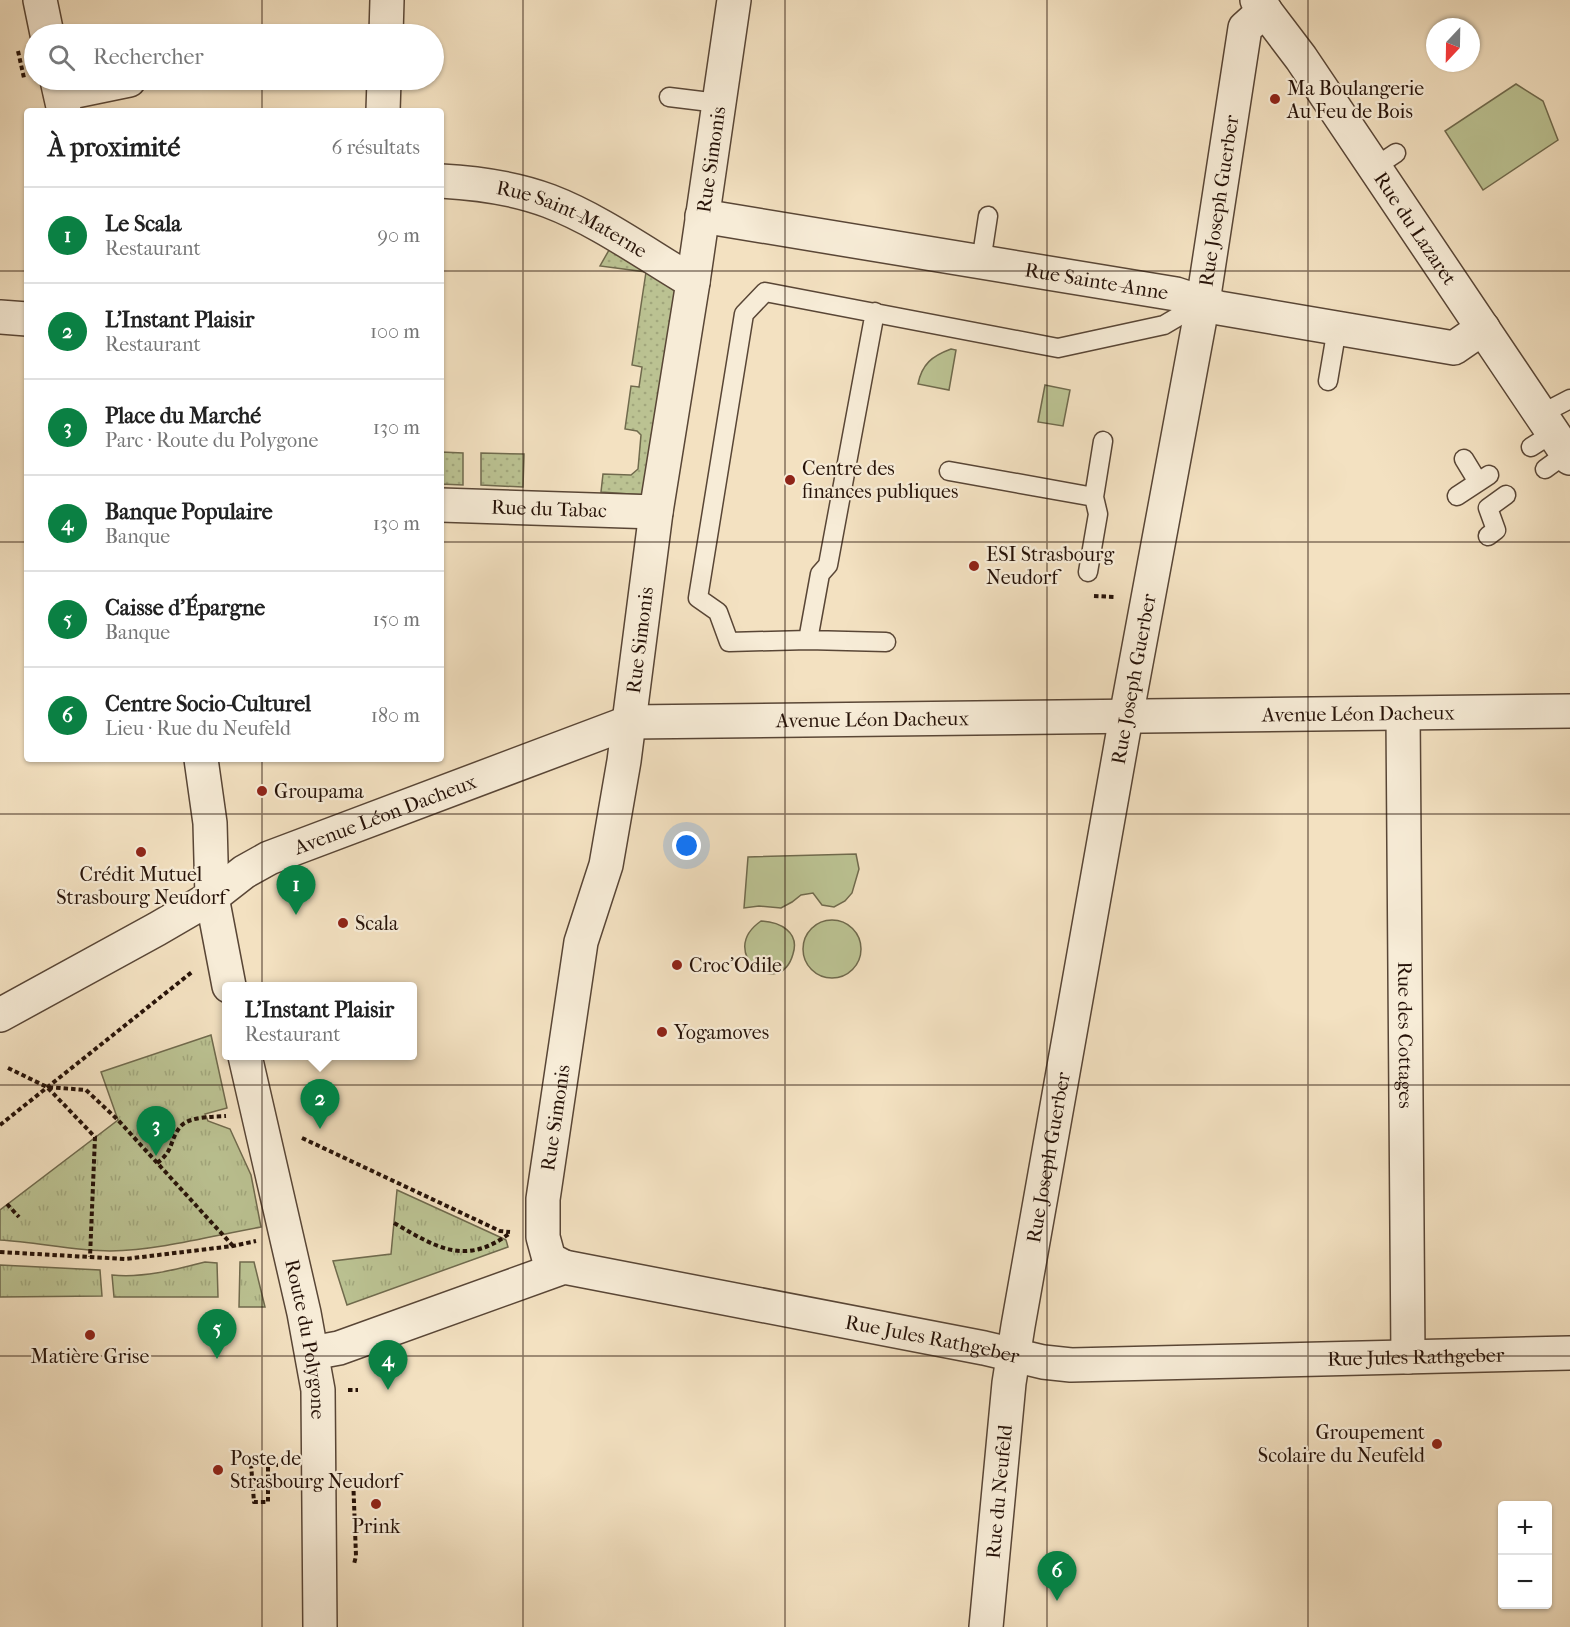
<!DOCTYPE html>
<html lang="fr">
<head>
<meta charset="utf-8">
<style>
  body { margin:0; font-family:"IM FELL French Canon",serif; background:#f2f2f2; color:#222 }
  .controls { position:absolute; right:18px; bottom:18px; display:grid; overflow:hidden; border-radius:6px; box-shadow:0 2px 4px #0004 }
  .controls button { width:54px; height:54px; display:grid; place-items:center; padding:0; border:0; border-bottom:2px solid #e0e0e0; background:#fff; color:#222; font:30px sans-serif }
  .compass { position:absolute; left:1426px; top:18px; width:54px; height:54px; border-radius:50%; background:#fff; box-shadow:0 2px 4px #0004; rotate:202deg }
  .you { position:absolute; left:687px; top:846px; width:21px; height:21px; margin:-15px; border:4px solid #fff; border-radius:50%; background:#1a73e8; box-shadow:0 0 0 9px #1a73e833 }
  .badge { display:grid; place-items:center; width:39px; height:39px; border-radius:50%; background:#0b8043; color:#fff; font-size:20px; font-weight:700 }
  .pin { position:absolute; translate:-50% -50px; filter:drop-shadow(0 2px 3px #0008) }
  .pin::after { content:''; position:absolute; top:32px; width:21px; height:18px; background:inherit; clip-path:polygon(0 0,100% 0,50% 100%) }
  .popup { position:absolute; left:222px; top:982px; width:195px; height:78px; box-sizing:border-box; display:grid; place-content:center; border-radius:6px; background:#fff; filter:drop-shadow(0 2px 4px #0005); font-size:20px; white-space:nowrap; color:#767676 }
  .popup b { font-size:22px; color:#222 }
  .popup::after { content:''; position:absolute; left:50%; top:100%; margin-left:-12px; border:12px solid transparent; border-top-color:#fff }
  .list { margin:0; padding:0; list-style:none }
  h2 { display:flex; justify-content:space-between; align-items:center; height:78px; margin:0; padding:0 24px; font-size:26px }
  h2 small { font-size:20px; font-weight:400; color:#767676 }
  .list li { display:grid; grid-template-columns:39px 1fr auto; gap:18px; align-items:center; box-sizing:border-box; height:96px; padding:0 24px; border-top:2px solid #e0e0e0 }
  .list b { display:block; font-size:22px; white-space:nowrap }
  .list p { margin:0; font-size:20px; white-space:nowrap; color:#767676 }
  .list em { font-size:20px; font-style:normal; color:#767676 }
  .icon { flex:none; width:33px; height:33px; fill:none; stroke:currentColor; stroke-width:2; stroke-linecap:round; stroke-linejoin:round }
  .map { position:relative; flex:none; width:1570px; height:1627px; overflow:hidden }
  .search { position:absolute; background:#fff; box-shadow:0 2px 4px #0004; left:24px; top:24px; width:420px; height:66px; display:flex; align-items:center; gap:15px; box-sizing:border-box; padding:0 21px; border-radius:33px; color:#767676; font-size:22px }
  .panel { position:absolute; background:#fff; box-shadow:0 2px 4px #0004; left:24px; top:108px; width:420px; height:654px; border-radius:6px }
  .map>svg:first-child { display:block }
</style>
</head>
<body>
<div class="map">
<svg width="1570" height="1627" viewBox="0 0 1570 1627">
  <defs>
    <pattern id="park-tufts" width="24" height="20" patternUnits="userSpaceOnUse" patternTransform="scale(1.5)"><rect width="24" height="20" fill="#bbc292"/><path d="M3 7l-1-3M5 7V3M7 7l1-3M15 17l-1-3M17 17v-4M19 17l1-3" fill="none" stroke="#a1a67c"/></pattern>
    <pattern id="garden-dots" width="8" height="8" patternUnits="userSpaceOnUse" patternTransform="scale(1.5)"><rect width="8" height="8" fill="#bbc292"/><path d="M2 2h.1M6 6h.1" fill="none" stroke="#a1a67c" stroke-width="1.8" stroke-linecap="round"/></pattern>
  </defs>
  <rect width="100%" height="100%" fill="#f3e1c1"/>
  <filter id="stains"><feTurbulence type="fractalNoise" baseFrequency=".00333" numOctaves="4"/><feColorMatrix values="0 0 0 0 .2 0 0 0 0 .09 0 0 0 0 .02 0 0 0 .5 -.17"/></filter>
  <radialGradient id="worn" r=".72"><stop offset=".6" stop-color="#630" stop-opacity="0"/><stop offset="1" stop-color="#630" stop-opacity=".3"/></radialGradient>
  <path fill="#bbc292" stroke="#706a4d" stroke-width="1.5" d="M1516,84L1543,101L1558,140L1483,190L1445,131Z
    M951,349L956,350L949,390L918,384C922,364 932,356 951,349Z
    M1045,385L1070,390L1063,426L1038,422Z
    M856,854L859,869L852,893L845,901L834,907L822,905L813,893L801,895L792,902L781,908L759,906L744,908L748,857Z
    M803 949a29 29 0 1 1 58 0a29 29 0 1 1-58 0Z
    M761,921C780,922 800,932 793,954C780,1001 715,953 761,921Z"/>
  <path fill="url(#park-tufts)" stroke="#706a4d" stroke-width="1.5" d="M211,1035L227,1108L205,1114L208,1121L230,1129L251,1175L261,1227C212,1236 159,1250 110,1251C73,1251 37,1242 0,1240V1210L118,1120L101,1072Z
    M397,1190L502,1238L506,1240L508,1247L347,1305L333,1261L391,1254Z
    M205,1262L217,1263L218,1297H114L112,1275C144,1278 174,1270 205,1262Z
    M240,1262H254L265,1307H239Z
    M0,1265L100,1270L102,1296L0,1297Z"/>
  <path fill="url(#garden-dots)" stroke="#706a4d" stroke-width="1.5" d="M613,243L681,285L645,495L601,492L603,474L631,475L638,469L641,435L637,431L625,429L631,386L639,387L642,367L632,365L646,272L600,266Z
    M441,452L463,453V485L441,484Z
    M481,453L524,454L523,487L481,485Z"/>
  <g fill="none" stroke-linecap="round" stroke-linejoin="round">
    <g stroke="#594636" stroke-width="21">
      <path id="service" d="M669,97L718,103
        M1375,167L1396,153
        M981,262L988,216
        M875,312L828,565L820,574L808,640L729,642L718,612L698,598L744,314L765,292L1058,348L1164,325L1203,302
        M1328,381L1337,328
        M1541,414L1570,399
        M1531,447L1553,433
        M1464,459L1478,482
        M1545,469L1567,453
        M949,471L1094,497
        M1457,496L1489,475
        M1488,536L1496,530L1488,508L1506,495
        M1088,572L1098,514L1094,497L1103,441
        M808,640L886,642"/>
    </g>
    <g stroke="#594636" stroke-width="36">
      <g id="minor">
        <path id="s1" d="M1257,0L1301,58L1570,458"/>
        <path d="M386,34L387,0"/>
        <path d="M61,94L129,80"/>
        <path d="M383,111L384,80"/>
        <path id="s2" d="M441,181C477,183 515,188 549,201C599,220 647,255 693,282"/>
        <path id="s3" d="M702,216L1176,294L1219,308L1454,348L1483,328"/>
        <path d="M0,317L27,319"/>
        <path id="s4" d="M441,505L656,512"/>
        <path id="s5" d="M1403,714L1408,1357"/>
        <path id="s6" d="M564,1267L549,1259L543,1237V1199L581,942L606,865L624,761L656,512L693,282L734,0"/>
        <path id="s7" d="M312,1353L339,1348L564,1267L984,1348L1043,1362L1071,1365L1570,1353"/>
        <path id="s8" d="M986,1627L1009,1383L1018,1326L1126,717L1203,302L1245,28L1265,10"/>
      </g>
    </g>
    <g stroke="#594636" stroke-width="36">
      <g id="tertiary">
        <path d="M40,0L47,34"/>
        <path d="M57,80L64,111"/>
        <path d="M201,759L210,823L212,897L229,986"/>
        <path id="s9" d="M0,1015L157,929L212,897L244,872L269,858L630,722L1570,711"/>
        <path id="s10" d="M245,1056L304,1313L318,1390L320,1627"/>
      </g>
    </g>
    <path stroke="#261208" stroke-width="4" stroke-dasharray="4.5 3" stroke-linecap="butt" d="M18,51L24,78
      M1094,596L1116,597
      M8,1068L47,1087L86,1090L118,1120L233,1246
      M48,1088L95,1137L90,1257
      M0,1125L192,972
      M302,1138L500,1231L510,1232
      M157,1163C174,1151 169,1141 180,1127C189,1116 213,1117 226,1116
      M7,1204L19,1217
      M394,1223C436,1247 465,1267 510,1233
      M0,1252L125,1259L233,1246L256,1241
      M348,1390H358
      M256,1456H268
      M251,1464L254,1502H268V1465H278
      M353,1476L356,1556L354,1564"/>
    <use href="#service" stroke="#f7ecd7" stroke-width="18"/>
    <use href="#minor" stroke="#f7ecd7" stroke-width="33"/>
    <use href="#tertiary" stroke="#f7ecd7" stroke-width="33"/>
  </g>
  <path fill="none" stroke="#261208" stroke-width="1.5" stroke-opacity="0.55" d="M262,0V34M523,0V1627M785,0V1627M1047,0V1627M1308,0V1627M262,80V111M0,271H27M441,271H1570M0,542H27M441,542H1570M262,759V1627M0,814H1570M0,1085H1570M0,1356H1570"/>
  <g fill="#8f2418" stroke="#f7ecd7" stroke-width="2">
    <circle cx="1275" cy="99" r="6"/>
    <circle cx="790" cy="480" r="6"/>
    <circle cx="974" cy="566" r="6"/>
    <circle cx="262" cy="791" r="6"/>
    <circle cx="141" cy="852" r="6"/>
    <circle cx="343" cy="923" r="6"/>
    <circle cx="677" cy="965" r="6"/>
    <circle cx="662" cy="1032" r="6"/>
    <circle cx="90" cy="1335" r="6"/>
    <circle cx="1437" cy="1444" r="6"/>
    <circle cx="218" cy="1470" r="6"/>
    <circle cx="376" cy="1504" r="6"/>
  </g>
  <g text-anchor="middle" stroke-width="4.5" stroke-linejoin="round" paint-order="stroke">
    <g font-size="20" fill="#261208" stroke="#f7ecd7" text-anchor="start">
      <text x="1287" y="95">Ma Boulangerie<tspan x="1287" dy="23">Au Feu de Bois</tspan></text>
      <text x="802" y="475">Centre des<tspan x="802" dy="23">finances publiques</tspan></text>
      <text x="986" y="561">ESI Strasbourg<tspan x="986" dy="23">Neudorf</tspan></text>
      <text x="274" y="798">Groupama</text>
      <text x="141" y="881" text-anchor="middle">Crédit Mutuel<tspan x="141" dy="23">Strasbourg Neudorf</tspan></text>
      <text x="355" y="930">Scala</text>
      <text x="689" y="972">Croc’Odile</text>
      <text x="674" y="1039">Yogamoves</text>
      <text x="90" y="1363" text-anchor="middle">Matière Grise</text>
      <text x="1425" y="1439" text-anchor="end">Groupement<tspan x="1425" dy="23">Scolaire du Neufeld</tspan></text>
      <text x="230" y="1465">Poste de<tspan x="230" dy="23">Strasbourg Neudorf</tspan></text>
      <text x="376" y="1533" text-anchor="middle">Prink</text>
    </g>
    <g font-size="20" fill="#261208" stroke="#f7ecd7">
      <text dy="7" stroke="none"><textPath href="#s6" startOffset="1132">Rue Simonis</textPath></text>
      <text dy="7" stroke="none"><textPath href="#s8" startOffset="1446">Rue Joseph Guerber</textPath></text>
      <text dy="7" stroke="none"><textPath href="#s2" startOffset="138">Rue Saint-Materne</textPath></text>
      <text dy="7" stroke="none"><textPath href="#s1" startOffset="278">Rue du Lazaret</textPath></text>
      <text dy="7" stroke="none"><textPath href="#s3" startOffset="400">Rue Sainte-Anne</textPath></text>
      <text dy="7" stroke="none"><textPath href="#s4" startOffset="108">Rue du Tabac</textPath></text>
      <text dy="7" stroke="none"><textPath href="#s6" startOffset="646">Rue Simonis</textPath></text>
      <text dy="7" stroke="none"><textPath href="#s8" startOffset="960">Rue Joseph Guerber</textPath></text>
      <text dy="7" stroke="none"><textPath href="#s9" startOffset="1426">Avenue Léon Dacheux</textPath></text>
      <text dy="7" stroke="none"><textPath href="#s9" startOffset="940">Avenue Léon Dacheux</textPath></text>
      <text dy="7" stroke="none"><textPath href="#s9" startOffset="436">Avenue Léon Dacheux</textPath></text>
      <text dy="7" stroke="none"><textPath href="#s5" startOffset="321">Rue des Cottages</textPath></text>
      <text dy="7" stroke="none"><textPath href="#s6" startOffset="160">Rue Simonis</textPath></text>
      <text dy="7" stroke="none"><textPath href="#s8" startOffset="474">Rue Joseph Guerber</textPath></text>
      <text dy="7" stroke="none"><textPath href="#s10" startOffset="290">Route du Polygone</textPath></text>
      <text dy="7" stroke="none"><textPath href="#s7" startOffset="642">Rue Jules Rathgeber</textPath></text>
      <text dy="7" stroke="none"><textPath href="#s7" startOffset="1128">Rue Jules Rathgeber</textPath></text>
      <text dy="7" stroke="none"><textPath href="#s8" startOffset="136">Rue du Neufeld</textPath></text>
    </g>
  </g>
  <rect width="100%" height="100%" filter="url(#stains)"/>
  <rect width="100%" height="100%" fill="url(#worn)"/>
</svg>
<div class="controls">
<button>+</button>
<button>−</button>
</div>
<svg class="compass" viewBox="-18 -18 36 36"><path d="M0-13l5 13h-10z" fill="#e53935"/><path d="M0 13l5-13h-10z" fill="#767676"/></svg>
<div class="you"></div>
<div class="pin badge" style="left:296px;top:915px">1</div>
<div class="pin badge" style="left:320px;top:1129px">2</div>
<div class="popup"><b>L'Instant Plaisir</b>Restaurant</div>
<div class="pin badge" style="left:156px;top:1156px">3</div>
<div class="pin badge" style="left:388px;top:1390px">4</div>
<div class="pin badge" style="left:217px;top:1359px">5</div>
<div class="pin badge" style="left:1057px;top:1601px">6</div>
<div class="search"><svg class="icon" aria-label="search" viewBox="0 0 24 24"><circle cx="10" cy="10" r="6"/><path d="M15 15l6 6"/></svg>Rechercher</div>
<section class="panel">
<h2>À proximité<small>6 résultats</small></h2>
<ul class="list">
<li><span class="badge">1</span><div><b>Le Scala</b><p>Restaurant</p></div><em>90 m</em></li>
<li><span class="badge">2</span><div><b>L'Instant Plaisir</b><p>Restaurant</p></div><em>100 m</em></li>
<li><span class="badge">3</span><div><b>Place du Marché</b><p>Parc · Route du Polygone</p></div><em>130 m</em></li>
<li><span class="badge">4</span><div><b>Banque Populaire</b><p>Banque</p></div><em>130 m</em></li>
<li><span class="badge">5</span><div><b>Caisse d'Épargne</b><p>Banque</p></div><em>150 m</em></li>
<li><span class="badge">6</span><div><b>Centre Socio-Culturel</b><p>Lieu · Rue du Neufeld</p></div><em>180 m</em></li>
</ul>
</section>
</div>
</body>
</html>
